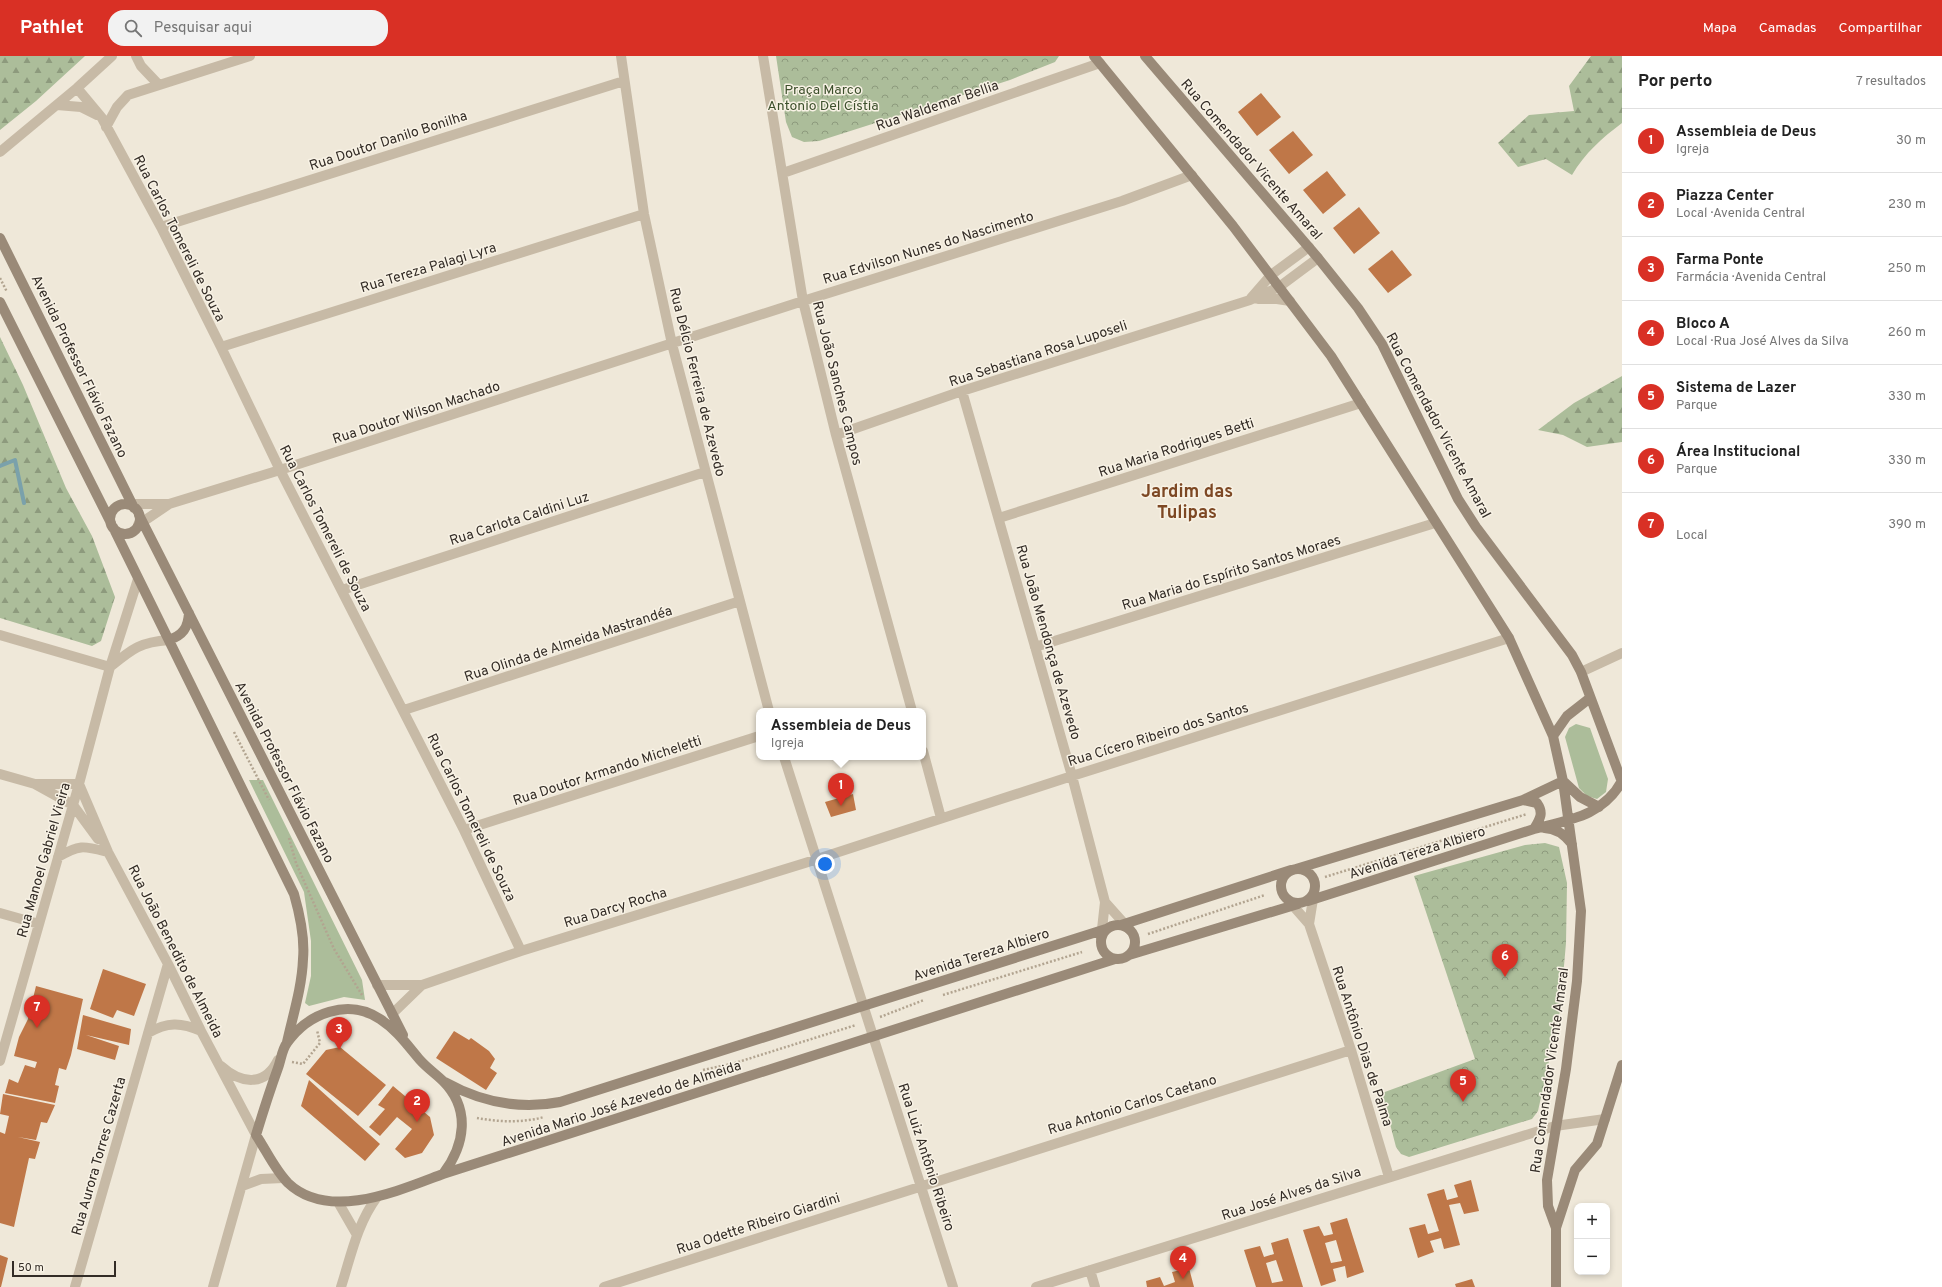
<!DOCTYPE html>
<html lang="pt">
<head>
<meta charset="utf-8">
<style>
  body { margin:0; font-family:Overpass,"Noto Sans KR",sans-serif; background:#f2f2f2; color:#222 }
  .controls { position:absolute; right:12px; bottom:12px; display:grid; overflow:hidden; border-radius:8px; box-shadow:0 2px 6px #0003 }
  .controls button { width:36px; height:36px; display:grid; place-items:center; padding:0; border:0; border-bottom:1px solid #e0e0e0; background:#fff; color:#222; font:20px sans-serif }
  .scale { position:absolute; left:12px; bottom:10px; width:104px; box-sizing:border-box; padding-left:4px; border:2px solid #332c26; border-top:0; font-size:11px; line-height:14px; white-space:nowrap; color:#332c26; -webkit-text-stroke:3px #f8f2e5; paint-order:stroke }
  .you { position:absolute; left:825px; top:808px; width:14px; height:14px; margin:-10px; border:3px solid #fff; border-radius:50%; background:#1a73e8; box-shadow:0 0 0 6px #1a73e833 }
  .badge { display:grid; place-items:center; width:26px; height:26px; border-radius:50%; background:#d93025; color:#fff; font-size:13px; font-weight:700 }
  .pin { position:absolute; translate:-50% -33px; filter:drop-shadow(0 1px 2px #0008) }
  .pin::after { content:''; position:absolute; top:21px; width:14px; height:12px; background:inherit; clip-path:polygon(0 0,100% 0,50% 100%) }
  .popup { position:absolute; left:756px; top:652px; width:170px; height:52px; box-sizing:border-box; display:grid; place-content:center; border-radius:8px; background:#fff; filter:drop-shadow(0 1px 3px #0005); font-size:13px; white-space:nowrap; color:#767676 }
  .popup b { font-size:15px; color:#222 }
  .popup::after { content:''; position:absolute; left:50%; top:100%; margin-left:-8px; border:8px solid transparent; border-top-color:#fff }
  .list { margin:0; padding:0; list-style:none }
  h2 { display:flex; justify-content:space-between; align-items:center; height:52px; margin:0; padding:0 16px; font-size:17px }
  h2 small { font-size:13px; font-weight:400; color:#767676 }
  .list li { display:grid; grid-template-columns:26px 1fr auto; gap:12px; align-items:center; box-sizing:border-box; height:64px; padding:0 16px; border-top:1px solid #e0e0e0 }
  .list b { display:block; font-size:15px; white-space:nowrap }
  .list p { margin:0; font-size:13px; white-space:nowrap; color:#767676 }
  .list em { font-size:13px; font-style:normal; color:#767676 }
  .icon { flex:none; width:22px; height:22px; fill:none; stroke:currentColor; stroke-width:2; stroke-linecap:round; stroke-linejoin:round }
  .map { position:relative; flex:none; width:1622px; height:1231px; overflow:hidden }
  header { display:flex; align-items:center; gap:24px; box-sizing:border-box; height:56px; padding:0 20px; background:#d93025; color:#fff }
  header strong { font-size:19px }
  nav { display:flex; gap:22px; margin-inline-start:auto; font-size:14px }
  .search { width:280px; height:36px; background:#f2f2f2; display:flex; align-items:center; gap:10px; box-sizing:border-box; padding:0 14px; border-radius:16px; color:#767676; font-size:15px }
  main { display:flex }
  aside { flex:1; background:#fff }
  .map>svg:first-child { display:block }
</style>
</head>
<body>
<header>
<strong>Pathlet</strong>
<div class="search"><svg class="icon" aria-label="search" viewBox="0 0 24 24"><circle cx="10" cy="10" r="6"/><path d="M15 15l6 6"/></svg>Pesquisar aqui</div>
<nav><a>Mapa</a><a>Camadas</a><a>Compartilhar</a></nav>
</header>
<main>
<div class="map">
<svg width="1622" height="1231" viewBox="0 0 1622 1231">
  <defs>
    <pattern id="forest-firs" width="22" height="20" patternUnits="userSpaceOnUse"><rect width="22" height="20" fill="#acbd9a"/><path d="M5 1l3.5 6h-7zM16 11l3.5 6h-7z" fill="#8d9a7d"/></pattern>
    <pattern id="park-crowns" width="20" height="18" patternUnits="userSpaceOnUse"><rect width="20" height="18" fill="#acbd9a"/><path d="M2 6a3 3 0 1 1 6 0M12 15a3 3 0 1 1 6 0" fill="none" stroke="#8d9a7d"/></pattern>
  </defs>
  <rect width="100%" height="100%" fill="#efe8d9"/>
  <path fill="#acbd9a" d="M1576,668L1590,672L1608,723L1606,736L1597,743L1587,740L1579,732L1565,681L1569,672Z
    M249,724H263L362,924L365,944L344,941L309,950L305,947L311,920V885L304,836Z"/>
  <path fill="url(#forest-firs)" d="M0,0H85L36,45L0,74Z
    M1591,0H1622V67C1602,82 1585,97 1572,119L1546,103L1518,111L1498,87L1529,59L1574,55L1569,30Z
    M0,281L23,329L66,432L92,480L115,541L101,585L92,590L0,562Z
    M1622,320V386L1587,391L1563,379L1538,374L1574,347Z"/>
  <path fill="url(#park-crowns)" d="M776,0H1059L1055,6L1010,24L819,85L804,86L792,81L786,66Z
    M1545,787L1559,791L1567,827L1566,887L1560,955L1538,1055L1532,1063L1409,1101L1401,1098L1396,1091L1382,1037L1475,1003L1414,820L1525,789Z"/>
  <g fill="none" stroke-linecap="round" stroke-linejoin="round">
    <path stroke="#7aa1ab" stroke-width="4" d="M0,410L15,404L24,447"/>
  </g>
  <path fill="#bf7748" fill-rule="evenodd" d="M1261,37L1281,61L1257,80L1238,56Z
    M1293,75L1313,99L1289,118L1269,94Z
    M1327,115L1346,139L1323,158L1303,134Z
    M1359,151L1380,177L1354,198L1333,172Z
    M1392,194L1412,219L1388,237L1368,213Z
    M853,738L856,754L831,761L825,746Z
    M103,913L146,928L134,960L117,954L113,962L90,953Z
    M36,930L83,943L71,999L66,1014L59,1012L55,1029L59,1030L55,1047L5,1037L9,1023L18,1027L25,1009L35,1012L37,1006L14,1000L19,981L28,963Z
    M83,959L131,973L129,989L86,979L119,990L115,1004L77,993Z
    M454,975L469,984L471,982L489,995L495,1003L490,1012L497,1017L486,1034L436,1002Z
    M340,991L386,1029L358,1060L306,1018L326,994Z
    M309,1024L380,1088L365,1105L301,1050Z
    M393,1030L430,1061L434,1079L422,1097L405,1102L395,1093L412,1073L397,1061L380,1080L369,1071L385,1053L378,1049Z
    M3,1038L55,1049L47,1067L41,1066L36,1084L18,1081L40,1086L35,1103L29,1102L14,1171L0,1167V1076L5,1078L9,1060L0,1058Z
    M1471,1124L1479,1155L1464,1158L1460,1147L1449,1149L1460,1189L1444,1193L1441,1182L1430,1185L1434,1196L1418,1202L1409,1172L1425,1168L1428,1178L1439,1175L1427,1138L1444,1133L1447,1144L1458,1141L1454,1129Z
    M1347,1162L1364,1216L1347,1222L1345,1210L1333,1213L1336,1225L1321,1230L1303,1174L1319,1170L1324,1180L1333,1178L1330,1167ZM1336,1184L1342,1205L1331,1207L1325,1187Z
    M1288,1182L1303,1231H1256L1244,1194L1260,1190L1264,1201L1274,1198L1271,1187ZM1276,1204L1283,1225L1272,1227L1266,1207Z
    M0,1199L8,1202L1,1231H0Z
    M1189,1212L1194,1231H1147L1146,1225L1160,1221L1164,1230L1175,1226L1172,1216Z
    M1472,1223L1475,1231H1456L1455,1228Z"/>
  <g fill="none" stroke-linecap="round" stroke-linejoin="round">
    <path stroke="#b2a490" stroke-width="2.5" stroke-dasharray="2 2" stroke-linecap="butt" d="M0,222L7,236
      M234,676L269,744
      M289,782L296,807L334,893L362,939
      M1325,821L1527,758
      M1148,878L1265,839
      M943,939L1082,896
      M880,961L924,944
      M292,1006L303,1008L320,987L317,974
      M703,1014L735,1007L856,969
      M477,1062C498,1066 523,1067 544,1061"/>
    <path stroke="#c7baa6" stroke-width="10" d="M136,0L141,10L158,28
      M621,0L644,158L672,288L769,655
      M763,0L803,245L836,379L912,655
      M77,32L102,62L161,171L221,291L280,414L464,774L521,895
      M57,49L81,51L97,59
      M106,71L117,51L128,39L250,0
      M0,96L77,32L112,0
      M783,117L1100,7
      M161,171L624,25
      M1251,242L1271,219L1309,191
      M1258,243H1277L1290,245
      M221,291L644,158
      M962,335L1072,720L1105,846L1101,882
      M836,379L962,335L1250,244L1279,231L1318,202
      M127,448H169L280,414L803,245L1122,145L1192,119
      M999,462L1361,347
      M138,469L169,448
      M342,534L705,416
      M0,579L110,611
      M1035,591L1435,467
      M110,611C132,593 140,586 169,584
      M1581,616L1622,597
      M404,654L740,545
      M923,695L941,762
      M784,701L953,1231
      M0,718L35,728L73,749L98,783
      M35,728H79L108,796L168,908L201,975L256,1079L213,1231
      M464,774L759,680
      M58,801C80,788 84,790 108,796
      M1288,844L1309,868L1351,994L1389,1121
      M1105,846L1130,874
      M0,857L39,868
      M1309,868L1314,837
      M377,929H422L521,895L805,807L1072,720L1509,582
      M392,958L422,929
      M148,977C167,966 181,966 201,975
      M0,1005L79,728L110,611L138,523
      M221,1010C241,1028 265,1031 278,1004
      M242,1130L261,1123L283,1122
      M338,1146L357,1179
      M1090,1214L1095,1231
      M75,1231L168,908
      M341,1231C351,1200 357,1168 377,1141
      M604,1231L1351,994
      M1036,1231L1555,1070L1605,1063"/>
    <path stroke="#9a8a78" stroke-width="10" d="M1094,0L1233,170L1331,300L1509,582L1553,680L1563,725L1581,855L1577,925L1566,1013L1547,1124L1548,1150L1556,1172
      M1145,0L1318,202L1358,252L1382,288L1458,443L1476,471L1572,599L1581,616L1622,726
      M0,182L134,452
      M0,246L111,467
      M110 463a15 15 0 1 1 30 0a15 15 0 1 1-30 0Z
      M139,459L403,979
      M113,471L294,838C300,859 305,881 303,903C302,931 293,959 287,986
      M169,584C183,579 188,572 189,557
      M1553,680L1567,660L1590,642
      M1523,744L1537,747C1544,757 1540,763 1534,773
      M1544,772C1556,772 1565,779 1572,788
      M1281 830a17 17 0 1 1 34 0a17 17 0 1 1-34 0Z
      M1296,813L1523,744L1563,725L1580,741L1599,751
      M1308,845L1534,773C1569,764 1603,760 1622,725
      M1101 886a17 17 0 1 1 34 0a17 17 0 1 1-34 0Z
      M1121,869L1291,814
      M1129,899L1298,848
      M445,1026C481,1046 519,1054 560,1046L1106,873
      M443,1118C465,1089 471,1053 443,1025C436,1018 427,1012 420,1004C408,990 397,974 380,963C348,942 308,957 287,987C282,993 281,1004 278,1012C270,1034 263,1056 256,1079C266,1094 275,1114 288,1127C329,1166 400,1134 443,1118L1115,903
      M1556,1231V1172L1575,1114L1597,1088L1622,1009"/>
  </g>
  <g text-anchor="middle" stroke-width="3" stroke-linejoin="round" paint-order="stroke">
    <g font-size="14" fill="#3d502c" stroke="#f8f2e5">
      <text x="823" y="38">Praça Marco<tspan x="823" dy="16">Antonio Del Cístia</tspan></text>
    </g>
    <g font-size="14" fill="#332c26" stroke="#f8f2e5">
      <text transform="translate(937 49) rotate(-19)" y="5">Rua Waldemar Bellia</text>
      <text transform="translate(388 84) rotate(-18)" y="5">Rua Doutor Danilo Bonilha</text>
      <text transform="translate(1252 103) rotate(49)" y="5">Rua Comendador Vicente Amaral</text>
      <text transform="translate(180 182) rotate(63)" y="5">Rua Carlos Tomereli de Souza</text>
      <text transform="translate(928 191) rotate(-17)" y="5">Rua Edvilson Nunes do Nascimento</text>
      <text transform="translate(428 211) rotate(-17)" y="5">Rua Tereza Palagi Lyra</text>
      <text transform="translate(1038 297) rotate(-18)" y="5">Rua Sebastiana Rosa Luposeli</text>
      <text transform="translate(80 310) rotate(64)" y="5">Avenida Professor Flávio Fazano</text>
      <text transform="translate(698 326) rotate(76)" y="5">Rua Délcio Ferreira de Azevedo</text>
      <text transform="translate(838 327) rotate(76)" y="5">Rua João Sanches Campos</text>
      <text transform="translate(416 356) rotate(-18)" y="5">Rua Doutor Wilson Machado</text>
      <text transform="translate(1439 369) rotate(62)" y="5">Rua Comendador Vicente Amaral</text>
      <text transform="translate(1176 391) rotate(-18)" y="5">Rua Maria Rodrigues Betti</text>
      <text transform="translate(519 462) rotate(-18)" y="5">Rua Carlota Caldini Luz</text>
      <text transform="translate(326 472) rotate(63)" y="5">Rua Carlos Tomereli de Souza</text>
      <text transform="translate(1231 516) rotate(-17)" y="5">Rua Maria do Espírito Santos Moraes</text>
      <text transform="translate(1049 586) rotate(74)" y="5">Rua João Mendonça de Azevedo</text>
      <text transform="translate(568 587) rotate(-18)" y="5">Rua Olinda de Almeida Mastrandéa</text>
      <text transform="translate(1158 678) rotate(-17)" y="5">Rua Cícero Ribeiro dos Santos</text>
      <text transform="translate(607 714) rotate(-18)" y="5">Rua Doutor Armando Micheletti</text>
      <text transform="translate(285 716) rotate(63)" y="5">Avenida Professor Flávio Fazano</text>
      <text transform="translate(472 761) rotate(64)" y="5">Rua Carlos Tomereli de Souza</text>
      <text transform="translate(1417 796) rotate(-18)" y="5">Avenida Tereza Albiero</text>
      <text transform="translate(43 804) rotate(-74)" y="5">Rua Manoel Gabriel Vieira</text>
      <text transform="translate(615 851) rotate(-17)" y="5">Rua Darcy Rocha</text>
      <text transform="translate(176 895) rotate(63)" y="5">Rua João Benedito de Almeida</text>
      <text transform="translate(981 898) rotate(-18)" y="5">Avenida Tereza Albiero</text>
      <text transform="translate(1363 990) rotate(72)" y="5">Rua Antônio Dias de Palma</text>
      <text transform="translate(1549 1014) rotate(-82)" y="5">Rua Comendador Vicente Amaral</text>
      <text transform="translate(621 1047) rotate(-18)" y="5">Avenida Mario José Azevedo de Almeida</text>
      <text transform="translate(1132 1048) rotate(-17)" y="5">Rua Antonio Carlos Caetano</text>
      <text transform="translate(98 1100) rotate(-74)" y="5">Rua Aurora Torres Cazerta</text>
      <text transform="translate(927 1101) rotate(72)" y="5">Rua Luiz Antônio Ribeiro</text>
      <text transform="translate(1291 1137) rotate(-18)" y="5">Rua José Alves da Silva</text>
      <text transform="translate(758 1167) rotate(-18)" y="5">Rua Odette Ribeiro Giardini</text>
    </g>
    <g font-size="18" font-weight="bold" fill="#7d4824" stroke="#f8f2e5">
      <text x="1187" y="441">Jardim das<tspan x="1187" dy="21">Tulipas</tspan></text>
    </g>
  </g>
</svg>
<div class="controls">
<button>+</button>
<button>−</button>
</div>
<div class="scale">50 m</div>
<div class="you"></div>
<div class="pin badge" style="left:841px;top:750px">1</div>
<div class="popup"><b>Assembleia de Deus</b>Igreja</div>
<div class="pin badge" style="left:417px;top:1066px">2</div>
<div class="pin badge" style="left:339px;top:994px">3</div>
<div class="pin badge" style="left:1183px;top:1223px">4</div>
<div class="pin badge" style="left:1463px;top:1046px">5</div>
<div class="pin badge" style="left:1505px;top:921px">6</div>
<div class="pin badge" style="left:37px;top:972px">7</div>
</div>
<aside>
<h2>Por perto<small>7 resultados</small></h2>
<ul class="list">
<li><span class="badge">1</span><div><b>Assembleia de Deus</b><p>Igreja</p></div><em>30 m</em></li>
<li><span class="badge">2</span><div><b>Piazza Center</b><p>Local · Avenida Central</p></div><em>230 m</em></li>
<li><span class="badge">3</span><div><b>Farma Ponte</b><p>Farmácia · Avenida Central</p></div><em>250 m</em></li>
<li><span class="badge">4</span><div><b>Bloco A</b><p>Local · Rua José Alves da Silva</p></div><em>260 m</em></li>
<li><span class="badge">5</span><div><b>Sistema de Lazer</b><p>Parque</p></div><em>330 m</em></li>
<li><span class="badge">6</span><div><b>Área Institucional</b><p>Parque</p></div><em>330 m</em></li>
<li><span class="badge">7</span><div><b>ㅤ</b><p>Local</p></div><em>390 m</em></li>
</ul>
</aside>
</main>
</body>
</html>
